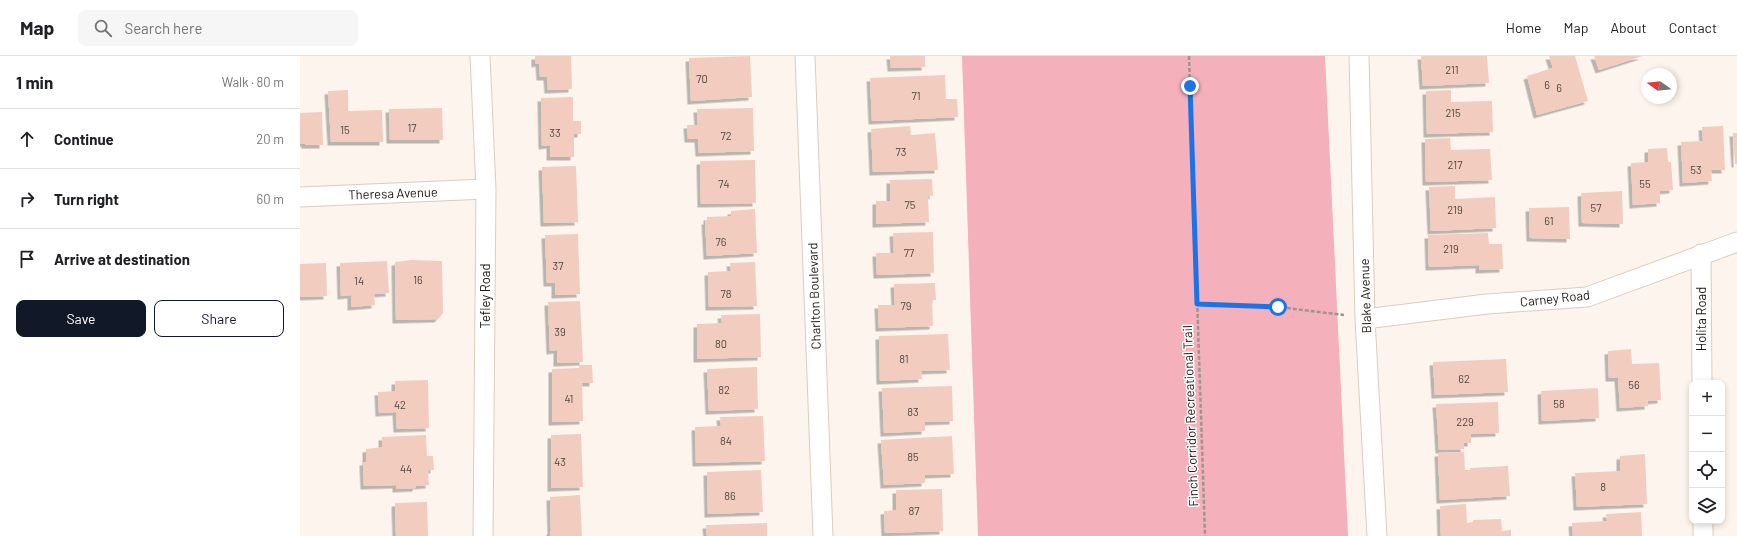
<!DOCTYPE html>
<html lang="en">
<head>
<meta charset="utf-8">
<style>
  body { margin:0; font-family:Barlow,sans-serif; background:#f6f6f6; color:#202124 }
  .controls { position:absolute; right:12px; bottom:12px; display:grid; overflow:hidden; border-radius:8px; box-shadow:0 2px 6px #0003 }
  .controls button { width:36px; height:36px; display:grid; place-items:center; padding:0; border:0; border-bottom:1px solid #e0e0e0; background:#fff; color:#202124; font:20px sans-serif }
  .compass { position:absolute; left:1341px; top:12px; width:36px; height:36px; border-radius:50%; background:#fff; box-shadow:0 2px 6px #0003; rotate:285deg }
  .stop { position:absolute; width:12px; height:12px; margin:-9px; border:3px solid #1a73e8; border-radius:50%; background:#fff }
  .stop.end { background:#1a73e8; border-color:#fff; box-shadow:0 1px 4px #0008 }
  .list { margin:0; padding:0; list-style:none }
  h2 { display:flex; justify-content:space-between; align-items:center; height:52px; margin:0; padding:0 16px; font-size:17px }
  h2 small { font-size:13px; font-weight:400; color:#757577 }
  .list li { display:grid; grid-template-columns:26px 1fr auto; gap:12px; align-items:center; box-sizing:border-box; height:60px; padding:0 16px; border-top:1px solid #e0e0e0 }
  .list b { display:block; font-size:15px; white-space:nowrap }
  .list em { font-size:13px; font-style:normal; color:#757577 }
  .actions { display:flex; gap:8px; padding:12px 16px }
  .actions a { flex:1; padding:9px 0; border:1px solid #111827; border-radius:8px; text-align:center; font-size:14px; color:#111827 }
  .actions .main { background:#111827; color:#fff }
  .icon { flex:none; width:22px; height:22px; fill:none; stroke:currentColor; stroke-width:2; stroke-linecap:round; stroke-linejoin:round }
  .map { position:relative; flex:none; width:1437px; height:480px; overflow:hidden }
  header { display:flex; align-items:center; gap:24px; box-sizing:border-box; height:56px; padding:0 20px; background:#fff; border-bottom:1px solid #e0e0e0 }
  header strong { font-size:19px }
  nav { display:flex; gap:22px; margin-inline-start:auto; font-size:14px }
  .search { width:280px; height:36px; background:#f6f6f6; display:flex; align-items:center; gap:10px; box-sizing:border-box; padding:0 14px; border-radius:8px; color:#757577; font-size:15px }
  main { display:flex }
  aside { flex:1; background:#fff }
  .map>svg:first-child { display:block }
</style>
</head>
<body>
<header>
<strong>Map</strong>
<div class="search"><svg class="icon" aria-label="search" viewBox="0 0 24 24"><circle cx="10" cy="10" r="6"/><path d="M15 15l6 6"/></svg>Search here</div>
<nav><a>Home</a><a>Map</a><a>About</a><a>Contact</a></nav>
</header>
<main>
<aside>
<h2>1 min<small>Walk · 80 m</small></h2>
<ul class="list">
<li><svg class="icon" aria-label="ahead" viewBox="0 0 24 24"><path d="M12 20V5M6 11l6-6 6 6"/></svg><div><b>Continue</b></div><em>20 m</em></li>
<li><svg class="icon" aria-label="right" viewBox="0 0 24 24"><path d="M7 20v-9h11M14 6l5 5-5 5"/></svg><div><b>Turn right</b></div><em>60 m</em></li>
<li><svg class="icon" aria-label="arrive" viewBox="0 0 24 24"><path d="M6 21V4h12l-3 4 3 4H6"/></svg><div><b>Arrive at destination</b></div></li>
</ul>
<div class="actions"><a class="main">Save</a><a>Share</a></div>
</aside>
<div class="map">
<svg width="1437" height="480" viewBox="0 0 1437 480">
  <defs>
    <filter id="shadow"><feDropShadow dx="-3.5" dy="3.5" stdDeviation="0" flood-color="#0004"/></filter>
  </defs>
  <rect width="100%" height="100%" fill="#fdf5ed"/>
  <path fill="#f4b0bb" d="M662,0H1025L1048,480H678Z"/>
  <path fill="#f3ccc0" filter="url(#shadow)" d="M235,0H271L272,33L248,34L247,21H240L239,7L235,8Z
    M450,0L452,41L391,45L389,2Z
    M590,0H625V11L591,12Z
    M1121,0H1187L1189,27L1123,30Z
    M1249,0H1275L1288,45L1237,59L1227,20L1253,12Z
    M1294,0H1343L1299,14Z
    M645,19L646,43H657L658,61L572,65L570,22Z
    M48,34V55L82,54L83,86H31L28,35Z
    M1151,34V46L1192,45L1193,76L1127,78L1126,35Z
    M273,41V65H281V78H274V101H250V89L242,90L241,42Z
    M142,52L143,84H90L89,53Z
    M453,52L454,95L399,97L398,83H388L387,69H398L397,53Z
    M22,56L23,89H5V87L0,88V57Z
    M610,70L611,79L635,77L638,114L573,116L571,73Z
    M1423,70L1425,114H1411L1412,125L1383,127L1381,86L1403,85L1402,71Z
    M1433,77H1437V108H1435Z
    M1150,82L1151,94L1190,93L1192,124L1126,126L1125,83Z
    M1367,92L1368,106H1371L1373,134L1360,135V147L1333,149L1331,107L1348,106V93Z
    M455,104L456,147L401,148L400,105Z
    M276,110L278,166L244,167L242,111Z
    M632,123L633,140H628L629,166L576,168V145H590V124Z
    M1155,130V143L1195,141L1196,172L1131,175L1129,131Z
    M1322,135L1323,168L1282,167L1281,137Z
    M1269,151L1270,183L1230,182L1229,152Z
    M455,153L457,197L407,200L405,165H407V161L431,160V155Z
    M633,176L634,217L577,219L576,197H594L593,177Z
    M1188,177L1189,188H1202L1203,213L1179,214V209L1129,211L1128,179Z
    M278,178L280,238L255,239V227H247L245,179Z
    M112,204L142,205L143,257L138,263L96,264L95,206Z
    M87,205L89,237L74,238L75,249L51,251V239L41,240L40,207Z
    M455,206L457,250L409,251L408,216L431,215L430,207Z
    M26,207L27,240L0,241V208Z
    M635,227L636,244H632L633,270L579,272L578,249H595L594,228Z
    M280,245L283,306L257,307V294L250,295L248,246Z
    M460,258L461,301L397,303V268L422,267L421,259Z
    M648,278L650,314L621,315L622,323L580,325L579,280Z
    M1331,293L1332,308L1359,307L1361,344L1348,345V350L1320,352L1318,322H1309L1308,295Z
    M1206,303L1208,336L1135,339L1133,306Z
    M279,309H292L293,327H282L283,365L252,366V313L279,312Z
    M457,311L458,353L409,355L407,313Z
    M128,324L129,372L97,373L96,356L79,357L78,336L95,335V325Z
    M652,330L653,365L625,366V375L584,377L582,332Z
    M1298,332L1299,362L1242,365L1241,335Z
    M1198,346L1199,377L1171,378V387H1164V393L1139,394L1136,348Z
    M463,360L465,405L396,407L395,371L421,370L420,361Z
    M281,378L283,431L251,432V379Z
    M126,379L127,400H133L134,414H128L129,429L116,430V432L96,433V429L64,430L63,406H66V393L82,391V381Z
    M652,380L654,418L625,419V427L584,429L581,384Z
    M1164,396L1165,414H1170V412L1208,410L1210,440L1140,444L1138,397Z
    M1345,398L1347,448L1277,451L1275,417L1320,415V400Z
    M461,414L463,456L408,458L407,416Z
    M642,433L643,475L585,477L584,455L596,454V434Z
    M280,439L282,480H250V475H251L250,441Z
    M127,446L128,480H96L95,447Z
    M1166,448L1167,467L1173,466V464L1201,463L1202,475L1211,474V480H1141L1140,450Z
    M1341,456L1342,480H1273L1272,467L1307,465L1306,458Z
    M467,467V480H407L406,469Z"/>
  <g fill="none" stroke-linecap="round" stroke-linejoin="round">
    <g stroke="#d9cdbf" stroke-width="21">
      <path id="minor" d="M180,0L186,133L183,480
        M505,0L523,480
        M1059,0L1065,263L1077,480
        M0,141L186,133
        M1401,198L1402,327
        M1065,263L1187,248L1287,241L1437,186
        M1403,465V480"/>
    </g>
    <path stroke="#9d968f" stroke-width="2.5" stroke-dasharray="4 2" stroke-linecap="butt" d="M889,0L905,480
      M897,248L978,251L1044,259"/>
    <use href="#minor" stroke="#fff" stroke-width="19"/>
  </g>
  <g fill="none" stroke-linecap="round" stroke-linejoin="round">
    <path stroke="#1a73e8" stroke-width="5" d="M890,30L897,248L978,251"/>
  </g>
  <g text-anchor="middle" stroke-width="3" stroke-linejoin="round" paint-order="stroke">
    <g font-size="11" fill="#52453e">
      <text x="1152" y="18">211</text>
      <text x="402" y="27">70</text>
      <text x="1247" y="33">6</text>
      <text x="1259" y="36">6</text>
      <text x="616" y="44">71</text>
      <text x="1153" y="61">215</text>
      <text x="112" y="76">17</text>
      <text x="45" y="78">15</text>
      <text x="255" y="81">33</text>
      <text x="426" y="84">72</text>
      <text x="601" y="100">73</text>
      <text x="1155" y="113">217</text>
      <text x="1396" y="118">53</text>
      <text x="424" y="132">74</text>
      <text x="1345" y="132">55</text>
      <text x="610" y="153">75</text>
      <text x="1296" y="156">57</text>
      <text x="1155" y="158">219</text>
      <text x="1249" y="169">61</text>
      <text x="421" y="190">76</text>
      <text x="1151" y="197">219</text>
      <text x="609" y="201">77</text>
      <text x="258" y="214">37</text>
      <text x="118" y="228">16</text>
      <text x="59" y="229">14</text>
      <text x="426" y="242">78</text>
      <text x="606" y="254">79</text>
      <text x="260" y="280">39</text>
      <text x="421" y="292">80</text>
      <text x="604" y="307">81</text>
      <text x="1164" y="327">62</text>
      <text x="1334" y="333">56</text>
      <text x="424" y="338">82</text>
      <text x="269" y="347">41</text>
      <text x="1259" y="352">58</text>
      <text x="100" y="353">42</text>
      <text x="613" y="360">83</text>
      <text x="1165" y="370">229</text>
      <text x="426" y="389">84</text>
      <text x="613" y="405">85</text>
      <text x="260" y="410">43</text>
      <text x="106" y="417">44</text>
      <text x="1303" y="435">8</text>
      <text x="430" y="444">86</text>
      <text x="614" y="459">87</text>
    </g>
    <g font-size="13" fill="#1d1813" stroke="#fff">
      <text transform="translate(93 137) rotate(-2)" y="5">Theresa Avenue</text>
      <text transform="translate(185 240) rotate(-90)" y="5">Tefley Road</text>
      <text transform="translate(514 240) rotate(-92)" y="5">Charlton Boulevard</text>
      <text transform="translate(1065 240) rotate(-92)" y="5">Blake Avenue</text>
      <text transform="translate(1255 242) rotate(-6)" y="5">Carney Road</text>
      <text transform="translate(1401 263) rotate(-90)" y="5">Holita Road</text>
      <text transform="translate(890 360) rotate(-92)" y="5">Finch Corridor Recreational Trail</text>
    </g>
  </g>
</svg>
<div class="controls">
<button>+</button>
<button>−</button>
<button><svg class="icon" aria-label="locate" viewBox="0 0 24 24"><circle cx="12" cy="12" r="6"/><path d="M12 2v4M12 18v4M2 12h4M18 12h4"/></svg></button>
<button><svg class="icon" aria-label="layers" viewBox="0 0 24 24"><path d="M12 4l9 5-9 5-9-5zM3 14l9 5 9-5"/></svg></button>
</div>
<svg class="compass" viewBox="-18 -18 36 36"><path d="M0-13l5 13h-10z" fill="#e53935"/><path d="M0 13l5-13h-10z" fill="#757577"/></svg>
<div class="stop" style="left:978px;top:251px"></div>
<div class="stop end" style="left:890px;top:30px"></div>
</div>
</main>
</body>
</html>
